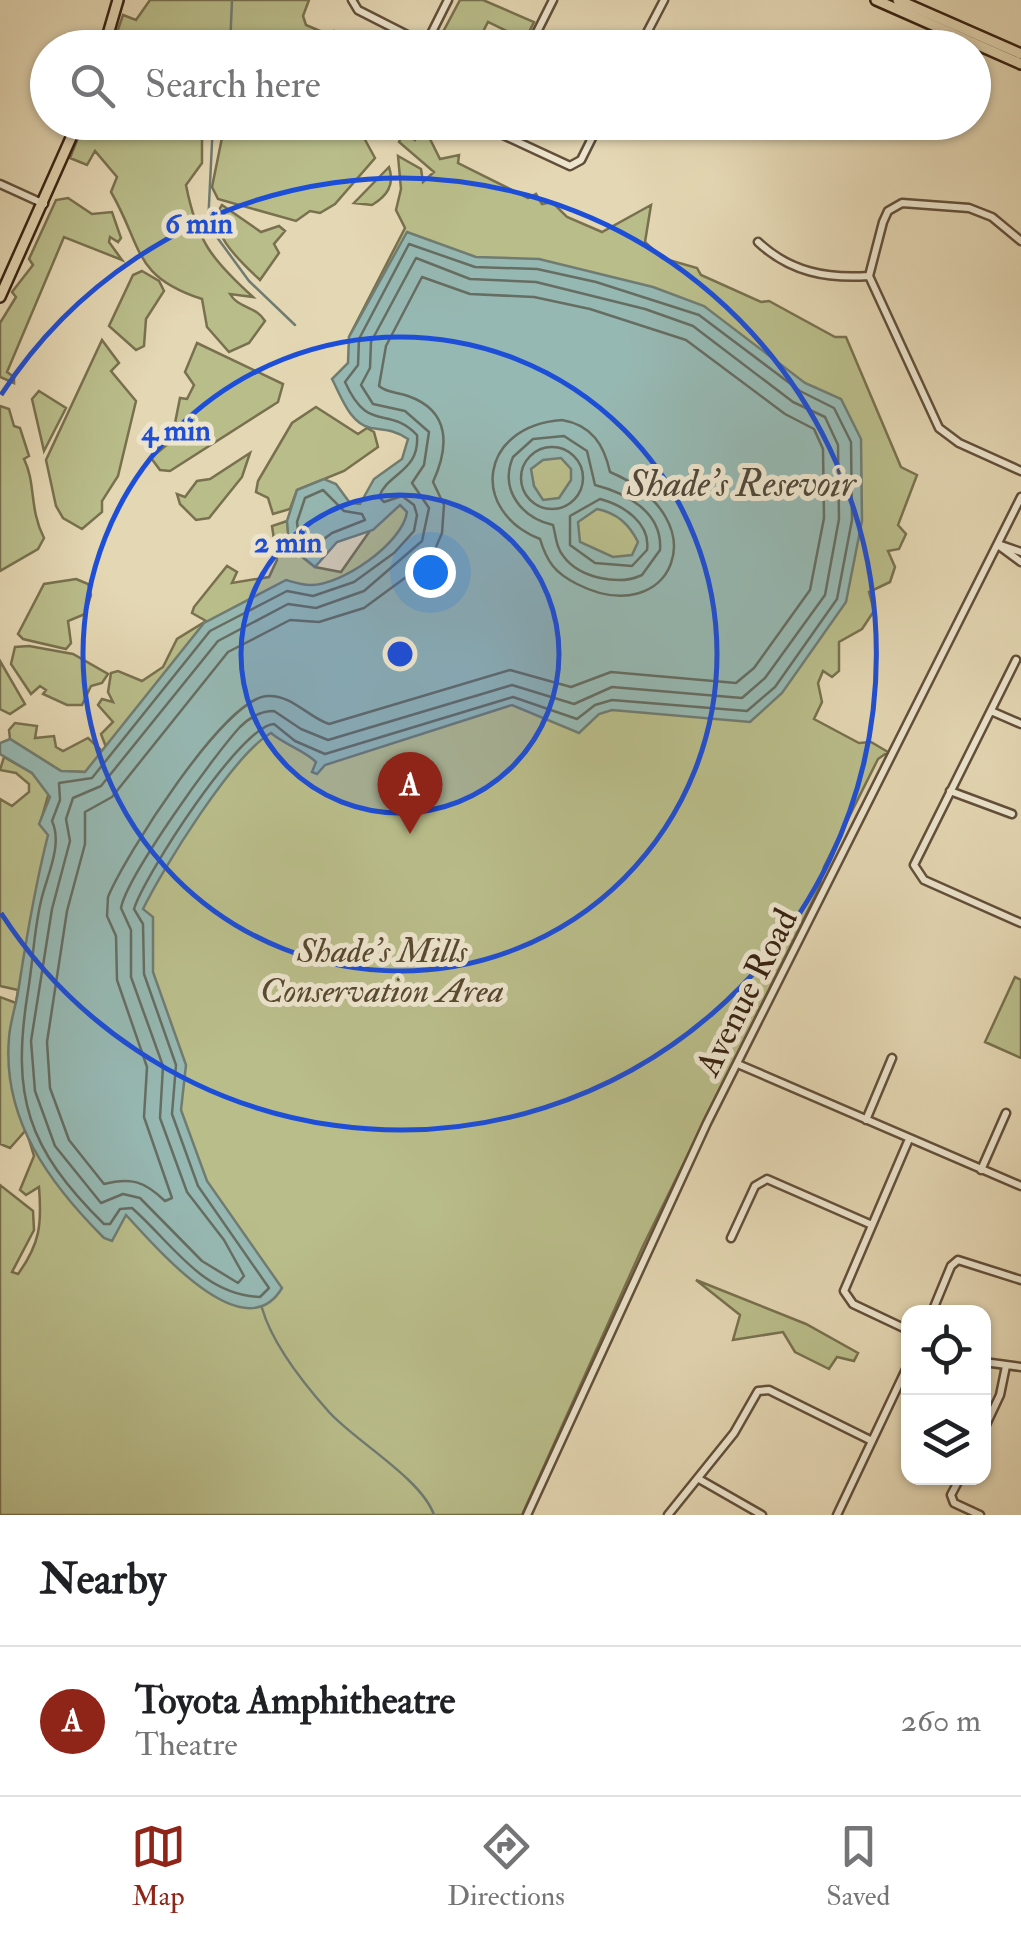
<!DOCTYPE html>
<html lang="en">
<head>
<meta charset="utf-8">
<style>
  body { margin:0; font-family:"IM FELL Double Pica",serif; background:#f6f6f6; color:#202124 }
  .controls { position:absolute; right:30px; bottom:30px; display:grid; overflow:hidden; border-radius:20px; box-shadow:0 2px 8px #0004 }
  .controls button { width:90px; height:90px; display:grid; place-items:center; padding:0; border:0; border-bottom:2px solid #e0e0e0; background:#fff; color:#202124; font:50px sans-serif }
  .you { position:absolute; left:430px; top:572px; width:35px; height:35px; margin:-25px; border:8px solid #fff; border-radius:50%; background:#1a73e8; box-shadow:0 0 0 15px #1a73e833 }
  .badge { display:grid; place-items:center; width:65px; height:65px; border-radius:50%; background:#8f2418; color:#fff; font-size:32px; font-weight:700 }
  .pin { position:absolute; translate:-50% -82px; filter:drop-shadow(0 2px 5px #0008) }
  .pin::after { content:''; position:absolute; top:52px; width:35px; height:30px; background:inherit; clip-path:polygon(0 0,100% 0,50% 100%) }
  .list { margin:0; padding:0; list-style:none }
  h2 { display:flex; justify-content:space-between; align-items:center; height:130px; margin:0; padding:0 40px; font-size:42px }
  h2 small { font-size:32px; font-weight:400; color:#757577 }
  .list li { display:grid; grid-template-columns:65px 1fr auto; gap:30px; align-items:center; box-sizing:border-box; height:150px; padding:0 40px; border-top:2px solid #e0e0e0 }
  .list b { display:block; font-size:38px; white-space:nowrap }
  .list p { margin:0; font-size:32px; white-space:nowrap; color:#757577 }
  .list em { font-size:32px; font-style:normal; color:#757577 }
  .icon { flex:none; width:55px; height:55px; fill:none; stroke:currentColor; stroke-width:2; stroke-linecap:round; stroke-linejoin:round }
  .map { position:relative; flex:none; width:1021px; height:1515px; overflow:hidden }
  .search { position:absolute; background:#fff; box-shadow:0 2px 8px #0004; left:30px; right:30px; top:30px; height:110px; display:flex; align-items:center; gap:25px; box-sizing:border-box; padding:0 35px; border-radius:55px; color:#757577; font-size:38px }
  .sheet { height:280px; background:#fff }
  nav { display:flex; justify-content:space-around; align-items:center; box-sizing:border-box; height:140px; border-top:2px solid #e0e0e0; background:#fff; font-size:28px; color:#757577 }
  nav a { display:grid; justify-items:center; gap:5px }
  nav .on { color:#8f2418 }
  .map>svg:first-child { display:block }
</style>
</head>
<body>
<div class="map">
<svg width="1021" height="1515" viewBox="0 0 1021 1515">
  <rect width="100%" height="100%" fill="#e4d7b3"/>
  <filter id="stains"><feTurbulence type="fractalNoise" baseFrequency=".002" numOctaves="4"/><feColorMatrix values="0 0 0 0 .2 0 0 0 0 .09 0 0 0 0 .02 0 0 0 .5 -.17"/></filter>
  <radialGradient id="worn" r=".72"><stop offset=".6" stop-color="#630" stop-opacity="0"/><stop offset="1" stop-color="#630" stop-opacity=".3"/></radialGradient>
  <path fill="#b9bd8a" stroke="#78704e" stroke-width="2.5" d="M150,0H309L303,16L306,25L327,34L334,31L355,47H112L123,15L136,20Z
    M460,0H483L534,22L525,40L488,22L475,47H435Z
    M84,123L106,126L114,134L144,136L156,123H202V163L186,185C197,241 211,259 253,297L230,294C238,308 256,306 265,321L249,343L229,352L207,327L202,299C132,276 143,247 111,192L117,177L95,151L87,165L70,158Z
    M225,123H366L363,136L375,158L335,204L320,213L310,211L296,221L218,199L212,187Z
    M422,123H438L430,139L440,159L459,155L458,163L528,198L536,194L542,204L552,202L567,217L602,232L651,205L645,242L662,258L697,268L701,275L761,302L769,301L835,337H846L901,467L917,475L898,525L906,534L899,549L888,551L895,567L890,582L869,592L874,611L862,629L839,642V671L832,677L823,671L818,683L822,702L814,719L859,743L871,742L888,752L878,759L824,867L819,888L643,1246L522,1515H0V1185L33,1211L34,1230L12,1272L18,1274C40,1244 42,1224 39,1187L26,1195L20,1190L34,1156L26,1130L10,1148L0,1144V997L16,1003L18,990L0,986V799L12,806L29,792V784L16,773L0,770L4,757L32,773L49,792L40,824L48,834L83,772L61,771L10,739L9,730L15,723L37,726L35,738L54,736L56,747L63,751L88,738L102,751L106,747L101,734L113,722L98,705L102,699L113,702L108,692L111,673L118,671L142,681L163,667L177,639L206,621L192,613L194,607L227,566L237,572L232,583L269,577L277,560L272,526L287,521L290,547L315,567L341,572L421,458L349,337L405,228L396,210L401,189L398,156L421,169L423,182L434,172L399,142L403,134L415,140Z
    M389,167C395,185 387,196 372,205L354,203Z
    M68,198L92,214L112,212L121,238L118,242L110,237L109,242L122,260L64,237L7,372L14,377V383L0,377V323L16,297L12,292L33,265L29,259L56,200Z
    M222,205L261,232L279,226L285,231L274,244L279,253L260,280C242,263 204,230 222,205Z
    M142,271L159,281L164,291L146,319L144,346L136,350L109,326L133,275Z
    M102,340L119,363L111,371L136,401L118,476L102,501V512L82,529L63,518L56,506L46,460Z
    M197,343L283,384L278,402L170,471L160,470L151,458L169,443L180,442L181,428L175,423L180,398L187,399L194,385L185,372Z
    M39,391L66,408L44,451L32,399Z
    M0,406L9,409L14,426L20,428L29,456L24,459C36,483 29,509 44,538L38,549L0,571Z
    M316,407L358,434L367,428L374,432L378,447L344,471L297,490L290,509L273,514L268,498L256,492L258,481L292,423Z
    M250,453L242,477L209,518L196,520L180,504L177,494L185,497L197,481L210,479Z
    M76,579L88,584L91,595L85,614L68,621L71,643L66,649L23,639L18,634L44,584Z
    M29,646L73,654L108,674L102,683L91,686L82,705H67L43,694L46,690L40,686L31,694L11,664L15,647Z
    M0,661L25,704L10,714L0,709Z
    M1015,977L1021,980V1058L985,1042Z
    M696,1280L806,1324L858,1353L854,1361L837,1357L829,1369L795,1352L783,1332L733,1340L740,1315Z"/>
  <path fill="#96b8b2" stroke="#707c72" stroke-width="2.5" fill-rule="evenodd" d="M407,232L476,257L539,259L653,287L704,306L805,383L841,399L861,439L862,521L846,602L782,693L750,722L612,710L599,714L579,733L512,705L325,765L317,774L312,772L316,762C304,750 285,745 271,733C233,755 163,868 143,909L153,917V972L186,1065L181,1110L207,1181L282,1288C244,1352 155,1246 126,1215L112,1241L104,1238C50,1184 2,1120 9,1038C10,1021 17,1003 19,986C27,934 35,886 48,835L39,824L50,797L32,773L0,754V743L10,739L61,771L85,772L204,623L286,580C293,582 302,585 310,585C341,586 403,543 407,512L400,505L373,530L337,542L315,567L289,546L287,521L297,490L324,479L336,484L350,503L360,504L374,479L402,459L408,439C395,430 386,430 371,428C350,424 341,396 332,379L348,363L349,337ZM561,458L571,469V480L559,498L543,500L534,486L531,469L543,460ZM597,509C617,513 629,524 638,542L632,555L613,557L580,542L578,522Z"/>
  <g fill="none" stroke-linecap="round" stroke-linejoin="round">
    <path stroke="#666d62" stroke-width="2.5" d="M409,244L475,267L537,269L596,282L699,315L800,391L834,408L851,442L852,520L837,599L775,687L747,711L612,700L595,705L577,719L513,697L325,754L295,741L274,724C241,725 144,876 134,909L143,924L144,974L176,1065L172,1114L198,1186L269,1288L260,1297C202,1295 172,1243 132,1208L120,1209L110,1224H104C27,1148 11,1097 28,991C33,961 34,930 41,901C47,875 63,845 52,821L60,800L59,783L92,778L210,631L287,591L313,596L354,582L394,553L414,531L417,515L414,505L402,496L384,502L379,497C387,473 420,472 417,435C387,404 369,435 345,382L358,365L359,339Z
      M416,258L470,279L536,282L645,309L693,326L793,402L825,417L838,445L839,519L825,595L765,678L742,698L612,687L574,704L512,685L328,740L301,729L274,711C261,711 250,717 240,727C214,755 127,876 121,908L131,930V977L163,1066L160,1118L187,1192L224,1240L244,1276L238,1283L202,1261L140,1198L123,1194L101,1203L55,1146L35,1091L31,1041L52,909L70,841L66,819L73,798L101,786L218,641L288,604L316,608L364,591L422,541L429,508L412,483L424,465L429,432L405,411L373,404L361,385L370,368L371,342Z
      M422,277L470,294L534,297L590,309L686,340L785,414L814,429L823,449L824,518L810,590L754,668L736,683L611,672L571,687L510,670L329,724C308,717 291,694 267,696C224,699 125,856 108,897L107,916L116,936L117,980L147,1067L144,1117L172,1198L165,1201C144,1181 131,1177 104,1184L69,1140L50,1088L47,1042L67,911L85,844V812L112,797L228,652L290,620L319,622L364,608L413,572L436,547L442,533L444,505L433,482C449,447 451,411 408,396C397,392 387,393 379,386L386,346Z
      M562,420C592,425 604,445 610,472C722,520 671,632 577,584C555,573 547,562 540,539C469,511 479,426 562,420Z
      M564,436L587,451L595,485C626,493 663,512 660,550L642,575C619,586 580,578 564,557C556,548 556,536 553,525C522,518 499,490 513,457L533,439Z
      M521 478a31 31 0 1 1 62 0a31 31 0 1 1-62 0Z
      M323,490L344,511L362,514L365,520L332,533L309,550L299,540L297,522L305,498Z
      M600,499C623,505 651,523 647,550L632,566L595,563L570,545V516Z"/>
    <path stroke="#707c72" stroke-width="2.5" d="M230,48L232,0
      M213,122L208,225L249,281L295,325
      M262,1308C272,1343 304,1384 329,1412C355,1441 422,1479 434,1515"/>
    <g stroke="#624f3a" stroke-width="11">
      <path id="minor" d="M352,0L358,10L419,41L431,34L448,0
        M529,48L553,0
        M639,48L664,0
        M493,122L501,134L570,166L581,160L600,122
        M0,184L44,204
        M1021,241L992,217L969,208L902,203L888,211L883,222L869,276L939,428L959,443L1021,471
        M758,242C790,272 827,279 869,276
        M998,544L1021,552
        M998,545L1021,562
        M1016,660L914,865L924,880L1021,923
        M991,711L1021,724
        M950,791L1012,814
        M740,1065L1021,1186
        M866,1120L892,1058
        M981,1170L1006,1113
        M731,1238L755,1186L767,1179L872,1225
        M932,1312L951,1266L958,1260L1021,1280
        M908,1330L853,1304L844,1291L909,1139
        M984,1362L1021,1367
        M984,1429L1000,1395L1006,1366
        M960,1478L951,1495L954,1503L980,1515
        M699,1479L762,1515
        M527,1515L707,1123L1021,497
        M668,1515L734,1433L758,1391L769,1390L872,1441
        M837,1515L908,1365"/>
    </g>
    <g stroke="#372212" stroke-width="14">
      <path id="major" d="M876,0L1021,64
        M898,0L1021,54
        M104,48L118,0
        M0,297L78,122"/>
    </g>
    <use href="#minor" stroke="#ede5ce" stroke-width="6"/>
    <use href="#major" stroke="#e4d7b3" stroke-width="9"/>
  </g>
  <circle cx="400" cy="654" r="159" fill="#1d4ed8" fill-opacity=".12"/>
  <g fill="none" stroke="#1d4ed8" stroke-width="5">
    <circle cx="400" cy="654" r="159"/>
    <circle cx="400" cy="654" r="317"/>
    <path d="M1 395A476 476 0 1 1 1 913"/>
  </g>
  <g text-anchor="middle" stroke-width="10" stroke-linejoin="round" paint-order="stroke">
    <g font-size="35" font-style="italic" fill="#584930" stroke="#ede5ce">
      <text x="382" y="962">Shade’s Mills<tspan x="382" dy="40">Conservation Area</tspan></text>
    </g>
    <g font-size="35" fill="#372212" stroke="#ede5ce">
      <text transform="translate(746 992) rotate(-63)" y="12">Avenue Road</text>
    </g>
    <g font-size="38" font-style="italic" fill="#4f483a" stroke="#ede5ce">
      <text x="741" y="496">Shade’s Resevoir</text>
    </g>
  </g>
  <circle cx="400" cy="654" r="15" fill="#1d4ed8" stroke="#ede5ce" stroke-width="5"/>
  <g font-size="30" text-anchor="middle" font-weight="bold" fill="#1d4ed8" stroke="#ede5ce" stroke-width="10" stroke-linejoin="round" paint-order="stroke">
    <text x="199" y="233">6 min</text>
    <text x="176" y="440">4 min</text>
    <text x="288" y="552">2 min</text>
  </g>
  <rect width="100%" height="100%" filter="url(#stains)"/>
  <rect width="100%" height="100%" fill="url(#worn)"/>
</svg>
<div class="controls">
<button><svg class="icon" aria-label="locate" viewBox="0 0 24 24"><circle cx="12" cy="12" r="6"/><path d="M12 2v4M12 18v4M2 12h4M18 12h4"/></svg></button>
<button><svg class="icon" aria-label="layers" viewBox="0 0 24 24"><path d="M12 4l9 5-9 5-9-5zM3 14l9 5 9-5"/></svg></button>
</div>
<div class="you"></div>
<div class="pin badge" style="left:410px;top:834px">A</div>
<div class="search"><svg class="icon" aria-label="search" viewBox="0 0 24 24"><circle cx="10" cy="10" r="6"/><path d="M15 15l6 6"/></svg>Search here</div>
</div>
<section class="sheet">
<h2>Nearby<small></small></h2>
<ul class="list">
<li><span class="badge">A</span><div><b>Toyota Amphitheatre</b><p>Theatre</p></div><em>260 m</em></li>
</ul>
</section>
<nav>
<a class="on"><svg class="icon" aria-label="map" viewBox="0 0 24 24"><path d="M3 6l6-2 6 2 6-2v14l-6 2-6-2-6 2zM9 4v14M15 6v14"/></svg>Map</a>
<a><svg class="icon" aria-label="directions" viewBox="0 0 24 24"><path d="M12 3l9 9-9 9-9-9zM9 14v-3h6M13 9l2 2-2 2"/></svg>Directions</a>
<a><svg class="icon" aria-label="saved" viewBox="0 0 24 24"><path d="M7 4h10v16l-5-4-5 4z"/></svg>Saved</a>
</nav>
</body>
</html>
